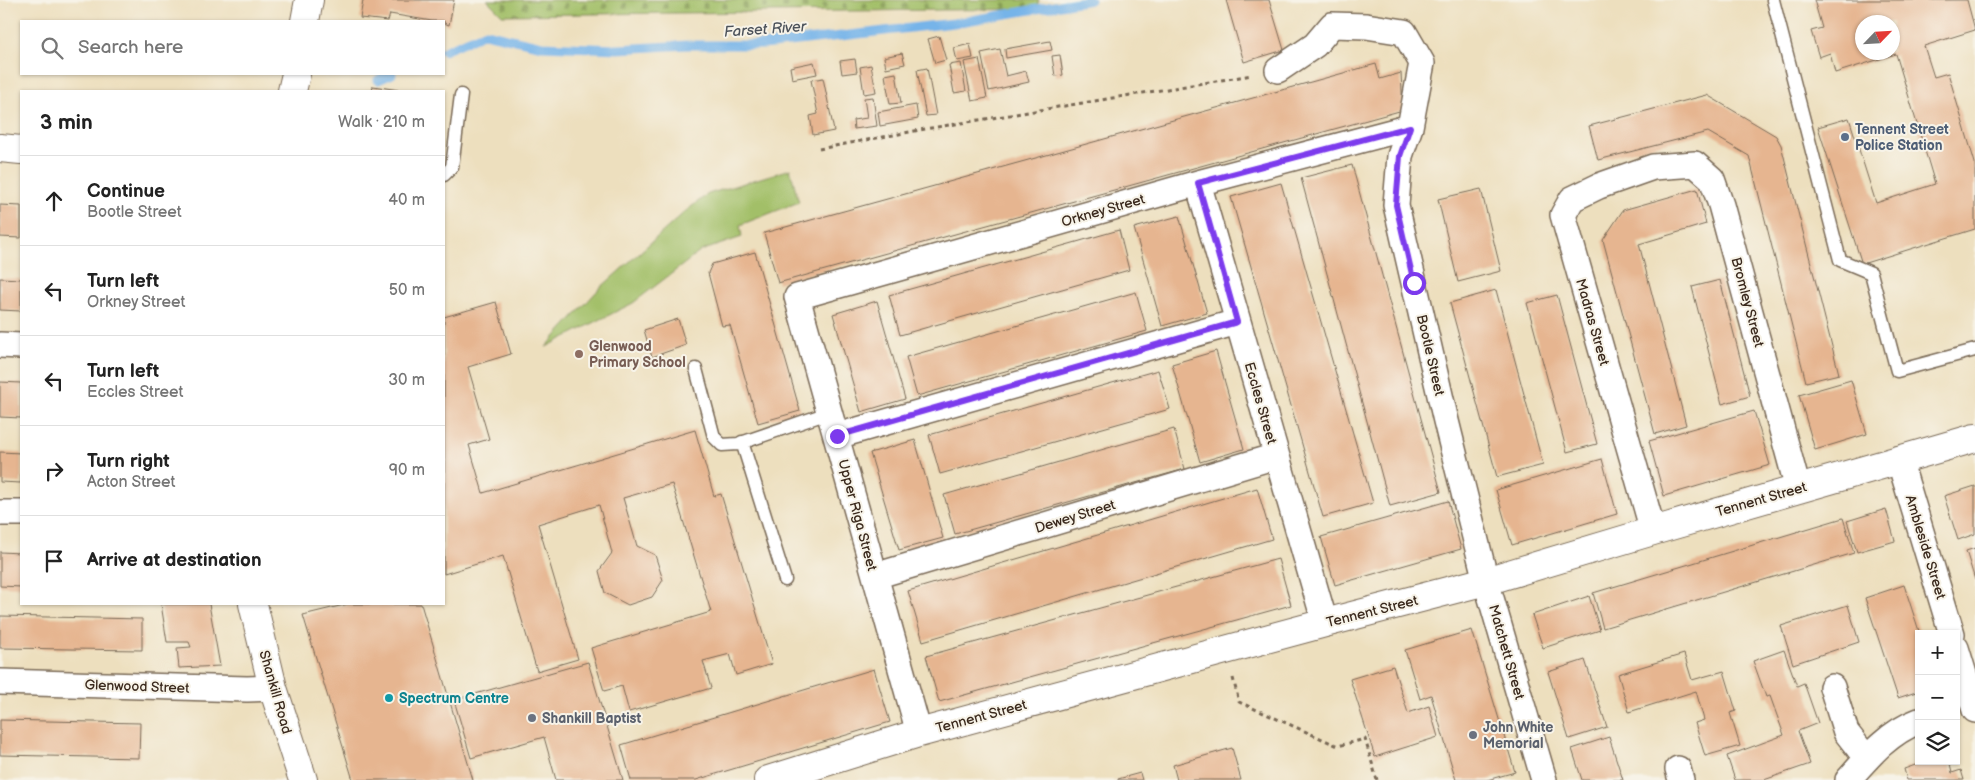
<!DOCTYPE html>
<html lang="en">
<head>
<meta charset="utf-8">
<style>
  body { margin:0; font-family:"Balsamiq Sans",sans-serif; background:#f2f2f2; color:#222 }
  .controls { position:absolute; right:15px; bottom:15px; display:grid; overflow:hidden; border-radius:0px; box-shadow:0 1px 4px #0004 }
  .controls button { width:45px; height:45px; display:grid; place-items:center; padding:0; border:0; border-bottom:1px solid #e0e0e0; background:#fff; color:#222; font:25px sans-serif }
  .compass { position:absolute; left:1855px; top:15px; width:45px; height:45px; border-radius:50%; background:#fff; box-shadow:0 1px 4px #0004; rotate:65deg }
  .stop { position:absolute; width:15px; height:15px; margin:-11px; border:4px solid #7c3aed; border-radius:50%; background:#fff }
  .stop.end { background:#7c3aed; border-color:#fff; box-shadow:0 1px 5px #0008 }
  .list { margin:0; padding:0; list-style:none }
  h2 { display:flex; justify-content:space-between; align-items:center; height:65px; margin:0; padding:0 20px; font-size:21px }
  h2 small { font-size:16px; font-weight:400; color:#767676 }
  .list li { display:grid; grid-template-columns:32px 1fr auto; gap:15px; align-items:center; box-sizing:border-box; height:90px; padding:0 20px; border-top:1px solid #e0e0e0 }
  .list b { display:block; font-size:19px; white-space:nowrap }
  .list p { margin:0; font-size:16px; white-space:nowrap; color:#767676 }
  .list em { font-size:16px; font-style:normal; color:#767676 }
  .icon { flex:none; width:28px; height:28px; fill:none; stroke:currentColor; stroke-width:2; stroke-linecap:round; stroke-linejoin:round }
  .map { position:relative; flex:none; width:1975px; height:780px; overflow:hidden }
  .search { position:absolute; background:#fff; box-shadow:0 1px 4px #0004; left:20px; top:20px; width:425px; height:55px; display:flex; align-items:center; gap:12px; box-sizing:border-box; padding:0 18px; border-radius:0px; color:#767676; font-size:19px }
  .panel { position:absolute; background:#fff; box-shadow:0 1px 4px #0004; left:20px; top:90px; width:425px; height:515px; border-radius:0px }
  .map>svg:first-child { display:block }
</style>
</head>
<body>
<div class="map">
<svg width="1975" height="780" viewBox="0 0 1975 780">
  <defs>
    <pattern id="cemetery-stones" width="16" height="16" patternUnits="userSpaceOnUse" patternTransform="scale(1.25)"><rect width="16" height="16" fill="#a2bf67"/><path d="M2 7V4a2 2 0 0 1 4 0v3zM10 15v-3a2 2 0 0 1 4 0v3z" fill="#859b54"/></pattern>
  </defs>
  <rect width="100%" height="100%" fill="#f7f3e8"/>
  <filter id="ink" filterUnits="userSpaceOnUse"><feTurbulence type="fractalNoise" baseFrequency=".02" numOctaves="2"/><feDisplacementMap in="SourceGraphic" scale="10" xChannelSelector="R" yChannelSelector="G"/><feConvolveMatrix kernelMatrix="1 2 1 2 8 2 1 2 1" color-interpolation-filters="sRGB"/></filter>
  <filter id="wash" filterUnits="userSpaceOnUse"><feTurbulence type="fractalNoise" baseFrequency=".0096" numOctaves="4" result="noise"/><feDisplacementMap in="SourceGraphic" scale="20" xChannelSelector="R" yChannelSelector="G"/><feGaussianBlur stdDeviation="1.12" result="paint"/><feColorMatrix in="noise" values="0 0 0 0 0 0 0 0 0 0 0 0 0 0 0 0 0 1.4 0 .05"/><feComposite in="paint" operator="in"/></filter>
  <g filter="url(#wash)">
    <rect width="100%" height="100%" fill="#eddfbe"/>
    <path fill="#a2bf67" stroke="#6e7442" d="M790,169L799,202L740,225L742,237L701,251L633,303L546,347L598,290L687,210L708,194Z"/>
    <path fill="url(#cemetery-stones)" stroke="#6e7442" d="M487,0H1039L1036,9L502,15Z"/>
    <g fill="none" stroke-linecap="round" stroke-linejoin="round">
      <path stroke="#76b4e9" stroke-width="9" d="M444,51L485,33L542,46L618,49L688,45H763L954,23L1090,0
        M378,80L392,74"/>
    </g>
    <g id="blocks">
      <path fill="#e6b590" fill-rule="evenodd" d="M363,0H454L449,25L444,23V21H432L390,14L388,21L360,18Z
        M1226,0H1269L1284,50L1244,62Z
        M1814,0H1967L1975,30L1924,46L1934,77L1948,73L1975,163V229L1862,264L1818,127L1849,118L1876,203L1935,184L1896,54L1835,73L1830,53L1819,57L1811,31L1822,28ZM1862,22H1892V52H1862Z
        M939,36L946,60L935,63L928,39Z
        M1050,41L1052,50L1006,58L1005,49Z
        M970,44L973,58L957,61L954,48Z
        M1000,49L1006,76L1026,71L1029,82L989,91L981,53Z
        M902,53L905,64L886,68L884,57Z
        M1060,55L1063,75L1055,76L1052,56Z
        M855,59L857,72L842,74L840,61Z
        M979,59L987,98L972,101L964,62Z
        M814,62L817,74L792,79L790,67Z
        M961,63L966,91L954,93L949,65Z
        M1376,64L1380,79L1401,73L1403,110L778,283L764,233Z
        M871,65L876,92L864,94L860,67Z
        M927,68L936,115L926,116L917,70Z
        M896,73L901,103L890,104L885,75Z
        M823,78L834,131L813,135L810,116L818,114L811,80Z
        M373,86L399,90V91H372Z
        M1707,95L1776,136L1781,145L1839,374L1806,382L1749,156L1708,132L1598,160L1589,126Z
        M873,97L877,126L854,129L853,120L867,118L864,98Z
        M916,105L918,119L880,126L878,112Z
        M1352,165L1441,492L1390,506L1301,178Z
        M1281,183L1373,503L1323,517L1231,197Z
        M1481,189L1501,271L1458,282L1438,199Z
        M1697,189L1706,224L1639,244L1686,425L1655,434L1603,240L1623,210Z
        M0,205L21,206V238L0,237Z
        M1179,216L1207,313L1162,326L1134,228Z
        M1119,230L1129,270L900,335L889,295Z
        M755,252L800,411L758,423L730,325L722,326L708,273L712,264Z
        M0,278L21,279V311L0,310Z
        M1720,280L1750,396L1722,404L1692,287Z
        M1496,290L1543,465L1497,477L1450,303Z
        M1136,292L1147,331L917,396L906,357Z
        M1557,295L1597,444L1567,452L1527,303Z
        M877,301L905,399L861,412L833,314Z
        M496,302L511,354L468,367L489,439L469,445L483,493L695,430L714,496L721,494L772,664L736,675L730,654L703,661L711,688L629,712L622,686L604,691L591,648L711,612L672,484L623,498L637,546L655,555L663,580L652,597L628,605L605,593L599,571L612,553L599,505L538,524L578,659L537,671L503,556L444,574V317Z
        M678,319L686,345L652,357L644,330Z
        M1216,351L1244,449L1200,462L1172,364Z
        M1158,370L1170,409L940,474L929,435Z
        M1851,380L1867,434L1815,450L1799,395Z
        M0,382L21,383V418L0,417Z
        M1754,411L1770,465L1664,496L1649,441Z
        M1174,429L1185,469L955,534L944,495Z
        M915,440L943,538L899,550L870,453Z
        M0,452L21,453V483L0,482Z
        M1602,459L1617,514L1512,545L1496,490Z
        M1975,486V534L1958,540L1944,496Z
        M1257,488L1272,539L923,641L908,591Z
        M1448,501L1461,549L1335,585L1321,537Z
        M1886,509L1895,541L1857,552L1847,521Z
        M1843,518L1854,553L1603,628L1593,593Z
        M1975,548V580L1966,551Z
        M0,552L21,553V587L0,586Z
        M1278,559L1291,605L939,702L926,656Z
        M1904,585L1920,634L1919,691L1898,698L1865,598Z
        M1589,596L1600,630L1543,648L1532,615Z
        M161,604H209L220,666L179,668L177,648L191,647L189,642H167Z
        M348,604H421L473,780H353L303,615Z
        M1848,605L1859,642L1793,664L1781,626Z
        M0,616L142,619V650L0,648Z
        M1472,630L1515,772L1487,780H1456L1431,695L1420,699L1405,650Z
        M1784,650L1797,686L1804,683L1818,723L1798,731L1810,764L1764,780H1735L1727,756L1784,735L1770,696L1766,697L1753,661Z
        M1684,654L1692,680L1724,671L1736,711L1730,713L1740,746L1705,756L1695,723L1704,720L1696,691L1629,712L1618,674Z
        M1585,660L1607,727L1569,739L1548,672Z
        M588,662L623,780H556L544,737L471,758L454,700Z
        M1393,666L1408,713L1429,706L1438,737L1375,757L1350,679Z
        M874,669L890,722L696,780H631L621,745Z
        M0,720L140,723L139,758L0,755Z
        M1609,737L1623,780H1582L1572,749Z
        M1232,748L1241,780H1177L1173,765Z
        M1927,761H1949L1952,773L1961,770L1964,780H1907L1904,769Z
        M1140,773L1142,780H1118V779Z"/>
    </g>
  </g>
  <g filter="url(#ink)">
    <use href="#blocks" fill-opacity="0" stroke="#796956" stroke-width="1"/>
    <g fill="none" stroke-linecap="round" stroke-linejoin="round">
      <g stroke="#796956" stroke-width="15">
        <path id="service" d="M1773,0L1840,260L1871,273L1897,371L1975,350
          M444,175L452,167L461,95
          M696,369L714,437L722,445L738,444L831,412
          M742,442L785,580"/>
      </g>
      <g stroke="#796956" stroke-width="28">
        <path id="minor" d="M1278,70L1315,45L1332,25L1366,26L1404,32L1422,63L1410,127L1400,156L1396,205L1446,421L1486,581L1544,780
          M1198,183L1325,623
          M0,345L21,346
          M837,436L1237,322
          M1899,459L1952,634
          M0,513H21
          M1653,531L1563,215L1572,199L1599,186L1653,167L1695,164L1712,179L1721,205L1798,489
          M875,576L1276,456
          M1956,648L1975,710
          M0,682L247,689L273,688
          M1832,687L1846,732L1867,759
          M919,733L797,297L1198,183L1410,127
          M1678,769L1681,780
          M1848,780C1868,757 1889,732 1919,721"/>
      </g>
      <g stroke="#796956" stroke-width="30">
        <path id="tertiary" d="M0,148L21,150
          M768,780L919,733L1325,623L1486,581L1653,531L1975,438"/>
      </g>
      <g stroke="#796956" stroke-width="30">
        <path id="secondary" d="M305,21L309,0
          M292,91L296,74
          M253,604L273,688L303,780"/>
      </g>
      <path stroke="#796956" stroke-width="3" stroke-dasharray="4 4" stroke-linecap="butt" d="M819,149L925,129L1252,75
        M1233,678L1239,702L1338,746L1365,739L1377,780"/>
      <use href="#service" stroke="#fff" stroke-width="12"/>
      <use href="#minor" stroke="#fff" stroke-width="25"/>
      <use href="#tertiary" stroke="#fff" stroke-width="28"/>
      <use href="#secondary" stroke="#fff" stroke-width="28"/>
    </g>
  </g>
  <g fill="none" stroke-linecap="round" stroke-linejoin="round" filter="url(#ink)">
    <path stroke="#7c3aed" stroke-width="6" d="M837,436L1237,322L1198,183L1410,127L1400,156L1396,205L1414,283"/>
  </g>
  <circle fill="#5c6f8a" stroke="#f7f3e8" stroke-width="2" cx="1845" cy="137" r="5"/>
  <circle fill="#8d6e63" stroke="#f7f3e8" stroke-width="2" cx="579" cy="354" r="5"/>
  <circle fill="#0f9aa8" stroke="#f7f3e8" stroke-width="2" cx="389" cy="698" r="5"/>
  <g fill="#6b7280" stroke="#f7f3e8" stroke-width="2">
    <circle cx="532" cy="718" r="5"/>
    <circle cx="1473" cy="735" r="5"/>
  </g>
  <g text-anchor="middle" stroke-width="4" stroke-linejoin="round" paint-order="stroke">
    <g font-size="14" font-weight="bold" fill="#4e5e75" stroke="#f7f3e8" text-anchor="start">
      <text x="1855" y="134">Tennent Street<tspan x="1855" dy="16">Police Station</tspan></text>
    </g>
    <g font-size="14" fill="#3b2a1e" stroke="#f7f3e8">
      <text transform="translate(1103 210) rotate(-16)" y="5">Orkney Street</text>
      <text transform="translate(1748 302) rotate(75)" y="5">Bromley Street</text>
      <text transform="translate(1593 322) rotate(74)" y="5">Madras Street</text>
      <text transform="translate(1431 355) rotate(77)" y="5">Bootle Street</text>
      <text transform="translate(1261 403) rotate(74)" y="5">Eccles Street</text>
      <text transform="translate(1761 499) rotate(-16)" y="5">Tennent Street</text>
      <text transform="translate(858 515) rotate(75)" y="5">Upper Riga Street</text>
      <text transform="translate(1075 516) rotate(-17)" y="5">Dewey Street</text>
      <text transform="translate(1926 547) rotate(73)" y="5">Ambleside Street</text>
      <text transform="translate(1372 611) rotate(-14)" y="5">Tennent Street</text>
      <text transform="translate(1507 652) rotate(74)" y="5">Matchett Street</text>
      <text transform="translate(137 686) rotate(2)" y="5">Glenwood Street</text>
      <text transform="translate(276 692) rotate(74)" y="5">Shankill Road</text>
      <text transform="translate(981 716) rotate(-15)" y="5">Tennent Street</text>
    </g>
    <g font-size="14" font-weight="bold" fill="#785e54" stroke="#f7f3e8" text-anchor="start">
      <text x="589" y="351">Glenwood<tspan x="589" dy="16">Primary School</tspan></text>
    </g>
    <g font-size="14" font-weight="bold" fill="#0d838f" stroke="#f7f3e8" text-anchor="start">
      <text x="399" y="703">Spectrum Centre</text>
    </g>
    <g font-size="14" font-weight="bold" fill="#5b616d" stroke="#f7f3e8" text-anchor="start">
      <text x="542" y="723">Shankill Baptist</text>
      <text x="1483" y="732">John White<tspan x="1483" dy="16">Memorial</tspan></text>
    </g>
    <g font-size="15" font-style="italic" fill="#4d535b" stroke="#f7f3e8">
      <text transform="translate(765 29) rotate(-4)" y="5">Farset River</text>
    </g>
  </g>
</svg>
<div class="controls">
<button>+</button>
<button>−</button>
<button><svg class="icon" aria-label="layers" viewBox="0 0 24 24"><path d="M12 4l9 5-9 5-9-5zM3 14l9 5 9-5"/></svg></button>
</div>
<svg class="compass" viewBox="-18 -18 36 36"><path d="M0-13l5 13h-10z" fill="#e53935"/><path d="M0 13l5-13h-10z" fill="#767676"/></svg>
<div class="stop" style="left:1414px;top:283px"></div>
<div class="stop end" style="left:837px;top:436px"></div>
<div class="search"><svg class="icon" aria-label="search" viewBox="0 0 24 24"><circle cx="10" cy="10" r="6"/><path d="M15 15l6 6"/></svg>Search here</div>
<section class="panel">
<h2>3 min<small>Walk · 210 m</small></h2>
<ul class="list">
<li><svg class="icon" aria-label="ahead" viewBox="0 0 24 24"><path d="M12 20V5M6 11l6-6 6 6"/></svg><div><b>Continue</b><p>Bootle Street</p></div><em>40 m</em></li>
<li><svg class="icon" aria-label="left" viewBox="0 0 24 24"><path d="M17 20v-9H6M10 6l-5 5 5 5"/></svg><div><b>Turn left</b><p>Orkney Street</p></div><em>50 m</em></li>
<li><svg class="icon" aria-label="left" viewBox="0 0 24 24"><path d="M17 20v-9H6M10 6l-5 5 5 5"/></svg><div><b>Turn left</b><p>Eccles Street</p></div><em>30 m</em></li>
<li><svg class="icon" aria-label="right" viewBox="0 0 24 24"><path d="M7 20v-9h11M14 6l5 5-5 5"/></svg><div><b>Turn right</b><p>Acton Street</p></div><em>90 m</em></li>
<li><svg class="icon" aria-label="arrive" viewBox="0 0 24 24"><path d="M6 21V4h12l-3 4 3 4H6"/></svg><div><b>Arrive at destination</b></div></li>
</ul>
</section>
</div>
</body>
</html>
